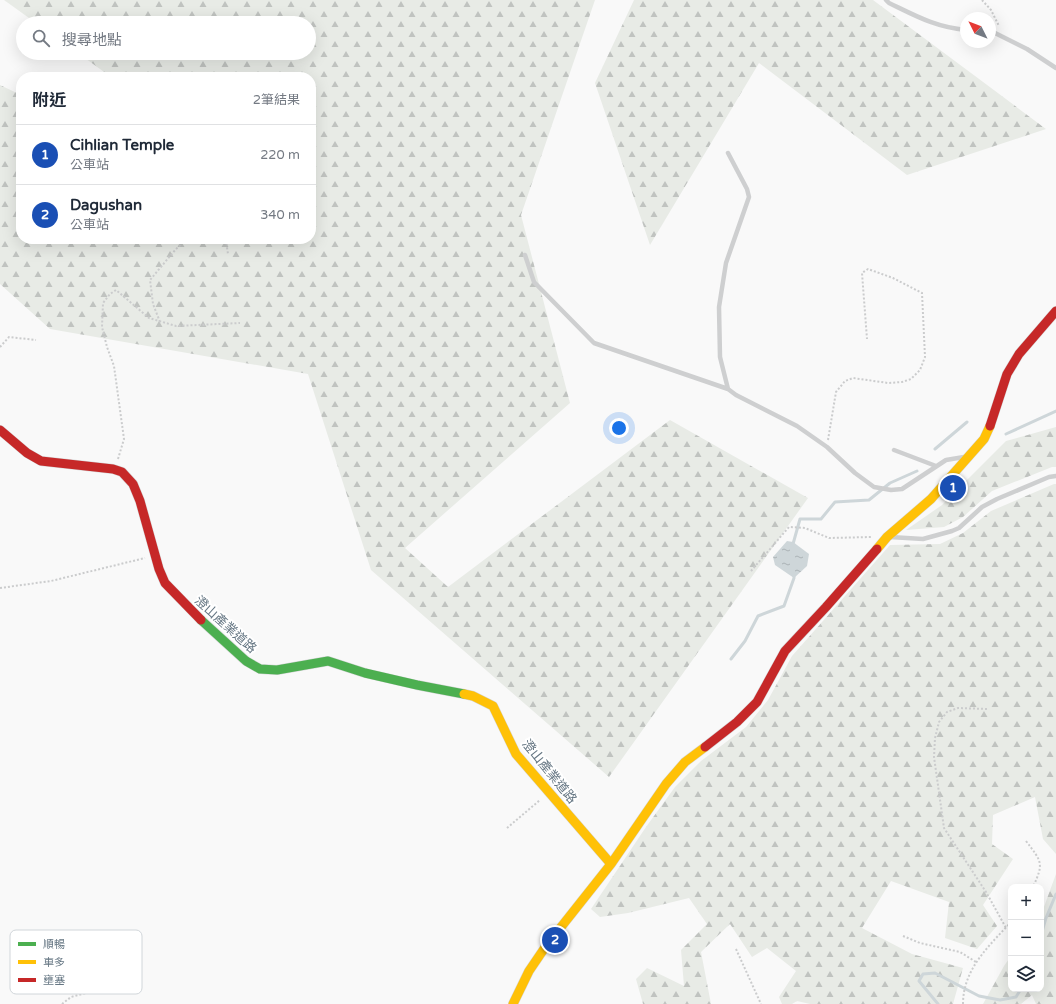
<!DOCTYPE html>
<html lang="zh-TW">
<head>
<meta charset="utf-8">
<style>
  body { margin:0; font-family:"Varela Round","Noto Sans TC",sans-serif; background:#f6f6f7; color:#1f2937 }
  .controls { position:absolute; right:12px; bottom:12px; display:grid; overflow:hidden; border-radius:8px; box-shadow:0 4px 16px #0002 }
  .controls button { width:36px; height:36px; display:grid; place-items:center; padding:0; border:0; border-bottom:1px solid #e0e1e3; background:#fff; color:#1f2937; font:20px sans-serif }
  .compass { position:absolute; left:960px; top:12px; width:36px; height:36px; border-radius:50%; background:#fff; box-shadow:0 4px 16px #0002; rotate:312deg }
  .you { position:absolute; left:619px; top:428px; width:14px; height:14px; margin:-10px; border:3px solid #fff; border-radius:50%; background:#1a73e8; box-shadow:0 0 0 6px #1a73e833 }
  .badge { display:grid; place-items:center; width:26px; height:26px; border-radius:50%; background:#0b8043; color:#fff; font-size:13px; font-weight:700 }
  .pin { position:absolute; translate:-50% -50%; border:2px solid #fff; box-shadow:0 1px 4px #0006 }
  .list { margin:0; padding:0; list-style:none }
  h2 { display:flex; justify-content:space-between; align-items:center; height:52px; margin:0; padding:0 16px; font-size:17px }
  h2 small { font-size:13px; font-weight:400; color:#747a83 }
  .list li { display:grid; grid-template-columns:26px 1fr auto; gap:12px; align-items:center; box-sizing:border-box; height:60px; padding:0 16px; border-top:1px solid #e0e1e3 }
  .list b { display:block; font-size:15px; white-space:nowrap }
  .list p { margin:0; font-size:13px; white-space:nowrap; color:#747a83 }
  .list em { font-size:13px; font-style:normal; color:#747a83 }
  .icon { flex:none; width:22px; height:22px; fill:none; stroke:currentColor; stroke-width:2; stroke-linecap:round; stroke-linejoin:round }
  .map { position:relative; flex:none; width:1056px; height:1004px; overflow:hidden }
  .search { position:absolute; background:#fff; box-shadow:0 4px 16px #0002; left:16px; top:16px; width:300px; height:44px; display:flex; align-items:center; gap:10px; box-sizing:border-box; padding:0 14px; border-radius:22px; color:#747a83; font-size:15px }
  .panel { position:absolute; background:#fff; box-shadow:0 4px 16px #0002; left:16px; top:72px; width:300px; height:172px; border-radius:16px }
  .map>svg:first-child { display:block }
</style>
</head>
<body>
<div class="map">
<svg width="1056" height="1004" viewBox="0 0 1056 1004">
  <defs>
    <pattern id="forest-firs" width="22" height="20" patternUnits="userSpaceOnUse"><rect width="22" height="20" fill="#e8ebe6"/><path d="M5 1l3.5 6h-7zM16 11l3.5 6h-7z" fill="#c0c3c0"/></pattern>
    <pattern id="water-ripples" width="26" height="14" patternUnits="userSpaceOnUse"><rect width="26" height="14" fill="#ced6d9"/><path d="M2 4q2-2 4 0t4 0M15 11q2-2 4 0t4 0" fill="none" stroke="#abb2b5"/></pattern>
  </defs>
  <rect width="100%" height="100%" fill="#f9f9f9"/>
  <path fill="url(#forest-firs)" d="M4,0H595L521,215L570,403L405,548L448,587L670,420L808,498L609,777L371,570L308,374L50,329L0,284V85L21,95V239H311V77H111L78,53H309V23H36Z
    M634,0H873L1046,129L907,175L759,63L650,245L595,83Z
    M1056,427V467H1052L992,491L963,517L944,527L906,530L942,505L1006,441Z
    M1054,484H1056V854L1043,839L1035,797L993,815L992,844L1013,859L983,905L997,926L977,949L945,938L949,902L891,881L862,928L912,954L963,968L953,1004H810L797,1001L792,1004H782L779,997L796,971L767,948L752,957L730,924L701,952L711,1004H643L636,979L647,968L684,986L681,950L707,924L689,898L628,913L600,917L591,909L646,827L675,787L701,761L746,727L768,700L792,656L890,545L940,544L963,533L991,511Z
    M1056,874V1004H1036L1032,995L1021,1004H983L1004,966L1011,956V989H1041V915Z"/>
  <path fill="url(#water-ripples)" d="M787,541L793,542L809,554L807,566L794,578L775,565L773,557Z"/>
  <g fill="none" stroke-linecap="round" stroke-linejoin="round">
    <path stroke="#ced6d9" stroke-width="3" d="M1006,434L1056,411
      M935,449L967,422
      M793,544L800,519H821L835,502L869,500L890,483L917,471
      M731,659L745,641L758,616L784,606L794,578V574
      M1041,935L1046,918L1056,894
      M938,1004L919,981L923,974L935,973L979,996L1000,1000L1016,997L1021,989"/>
    <g stroke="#d5d6d7" stroke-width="10">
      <path id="fast" d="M201,620L246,661L260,669L277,670L328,661L365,673L417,685L464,694"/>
    </g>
    <g stroke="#d5d6d7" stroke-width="10">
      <path id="slow" d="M877,549L887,537L931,499L984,439L990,426
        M464,694L473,696L493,706L516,754L611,864
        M513,1004L529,971L546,946L611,864L666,784L685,762L705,747"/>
    </g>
    <g stroke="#d5d6d7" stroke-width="10">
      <path id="jam" d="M990,426L1007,374L1019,354L1056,311
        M0,430L27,453L41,461L113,469L122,472L133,484L140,501L159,569L165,583L201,620
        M705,747L737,722L757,702L785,651L826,607L877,549"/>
    </g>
    <path stroke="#cbcccd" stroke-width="2" stroke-dasharray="2 2" stroke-linecap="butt" d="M982,0L991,10L999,26
      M205,239L213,242L226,241L228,254
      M160,322L153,304L150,280L176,249L187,239
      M0,347L9,337L36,340
      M828,440L836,392L845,381L853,378L888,383L902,382L911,379L920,370L925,357L922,293L893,278L868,269L862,273L867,339
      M118,459L124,439L114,366L107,347L102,327L103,303L110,294L116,290L149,318L176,326L240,323
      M751,571L789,527L805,528L829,538L872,537
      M0,588L51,581L145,558
      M987,709L958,708L947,712L939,722L935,738L934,757L944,828L986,892L1006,928
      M507,828L540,800
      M1026,841C1042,862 1044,863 1033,887
      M903,936L920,943L960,952L976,962
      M736,949L761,1004
      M62,1004L71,997L86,993
      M963,1004C963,969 989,946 1011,922"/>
    <path stroke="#cecfd0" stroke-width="4.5" d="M886,0L889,3C916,16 935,27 966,30
      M990,33H995L1027,49L1056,68
      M728,153L747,189L749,197L726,263L719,307L720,357L728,389L736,395L797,426L827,447L855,473L874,487L891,490L902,489L946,460L964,457
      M525,255L534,282L594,343L728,389
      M894,450L936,466
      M890,537L923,539L952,531L959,528L982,507L997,499L1049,477L1056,476"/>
    <use href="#fast" stroke="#4caf50" stroke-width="9"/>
    <use href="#slow" stroke="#ffc107" stroke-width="9"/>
    <use href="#jam" stroke="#c62828" stroke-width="9"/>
  </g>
  <g text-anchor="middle" stroke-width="4" stroke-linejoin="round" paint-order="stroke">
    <g font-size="13" fill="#657683" stroke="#fff">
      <text transform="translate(226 624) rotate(42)" y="5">澄山產業道路</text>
      <text transform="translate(550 771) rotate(51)" y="5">澄山產業道路</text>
    </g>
  </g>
  <rect x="10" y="930" width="132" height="64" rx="6" fill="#fff" stroke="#d1d6da" stroke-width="1"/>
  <rect x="18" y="942" width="18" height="4" fill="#4caf50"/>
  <rect x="18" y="960" width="18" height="4" fill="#ffc107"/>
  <rect x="18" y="978" width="18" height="4" fill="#c62828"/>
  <g font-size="11" fill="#657683">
    <text x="43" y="948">順暢</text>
    <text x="43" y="966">車多</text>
    <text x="43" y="984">壅塞</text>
  </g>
</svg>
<div class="controls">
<button>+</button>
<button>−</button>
<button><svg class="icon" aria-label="layers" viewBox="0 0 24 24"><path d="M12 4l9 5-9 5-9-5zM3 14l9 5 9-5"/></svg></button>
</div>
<svg class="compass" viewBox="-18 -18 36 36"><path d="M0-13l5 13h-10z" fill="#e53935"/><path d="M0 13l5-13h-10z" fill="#747a83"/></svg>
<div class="you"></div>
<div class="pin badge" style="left:953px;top:488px;background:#1a4fb4">1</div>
<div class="pin badge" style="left:555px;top:940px;background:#1a4fb4">2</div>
<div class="search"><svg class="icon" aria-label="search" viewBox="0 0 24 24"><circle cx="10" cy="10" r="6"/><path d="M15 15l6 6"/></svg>搜尋地點</div>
<section class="panel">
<h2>附近<small>2筆結果</small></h2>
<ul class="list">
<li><span class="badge" style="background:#1a4fb4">1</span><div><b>Cihlian Temple</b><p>公車站</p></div><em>220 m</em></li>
<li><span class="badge" style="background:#1a4fb4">2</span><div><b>Dagushan</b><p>公車站</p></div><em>340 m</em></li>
</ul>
</section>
</div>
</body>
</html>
